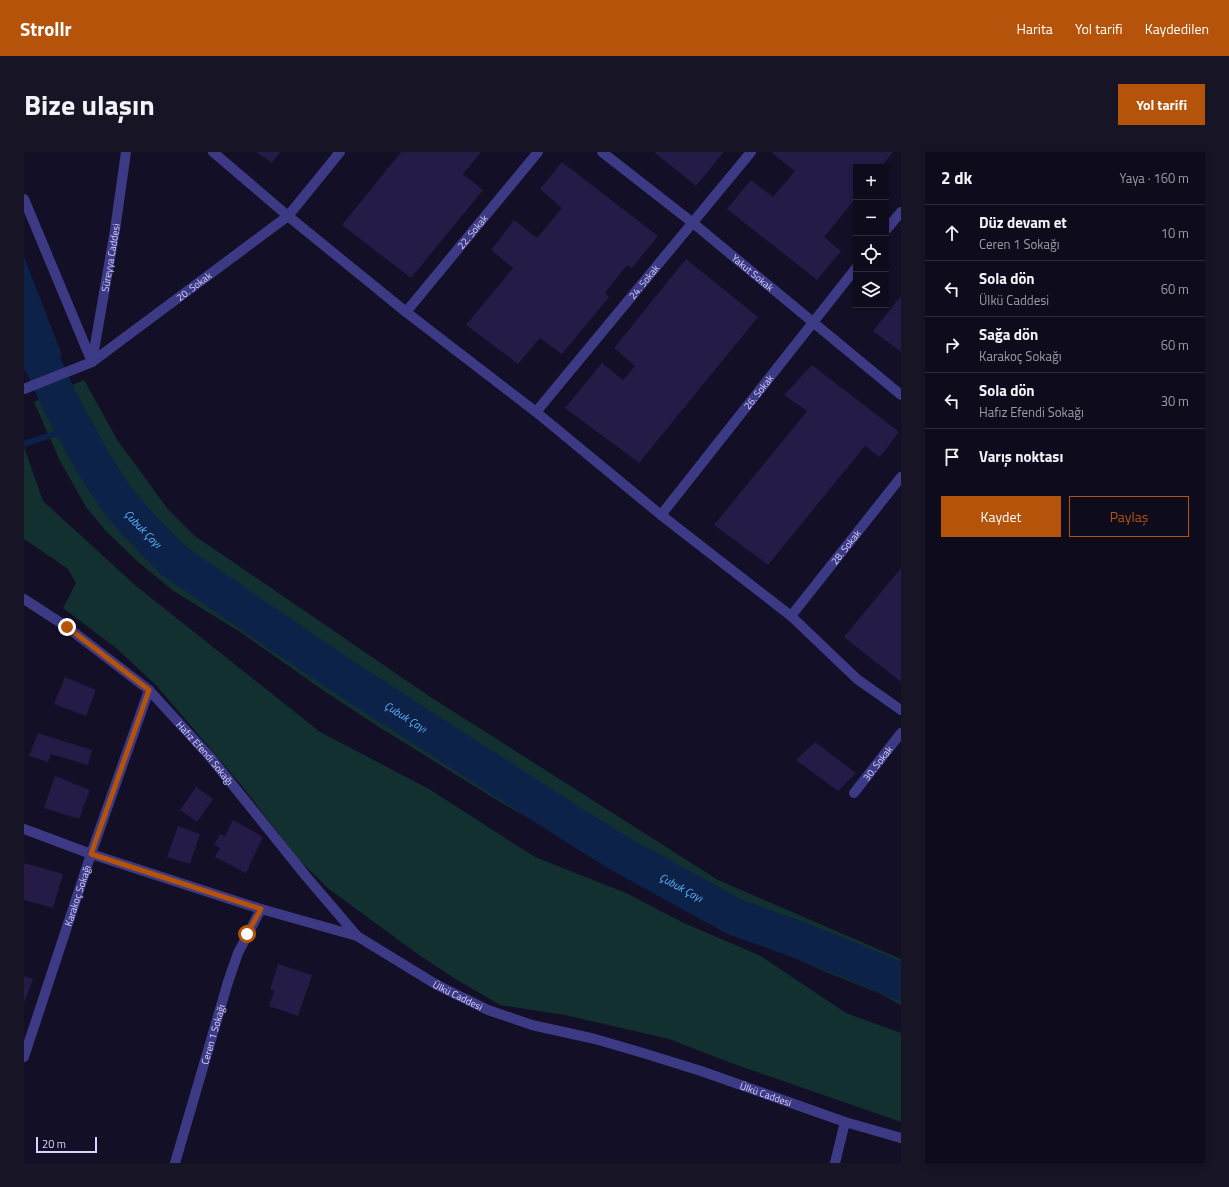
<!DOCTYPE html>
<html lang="tr">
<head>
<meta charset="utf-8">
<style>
  body { margin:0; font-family:"Titillium Web",sans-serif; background:#171425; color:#f1f3f6 }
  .controls { position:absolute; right:12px; top:12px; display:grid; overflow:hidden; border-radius:0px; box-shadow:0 2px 6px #0003 }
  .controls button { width:36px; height:36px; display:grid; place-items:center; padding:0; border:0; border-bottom:1px solid #2e2b3b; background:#0e0b1c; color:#f1f3f6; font:20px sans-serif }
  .scale { position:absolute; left:12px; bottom:10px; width:61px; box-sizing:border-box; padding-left:4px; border:2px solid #d9d4ff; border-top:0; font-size:11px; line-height:14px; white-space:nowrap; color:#d9d4ff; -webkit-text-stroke:3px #130f26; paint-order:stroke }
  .stop { position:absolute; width:12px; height:12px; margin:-9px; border:3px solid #b45309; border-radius:50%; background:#fff }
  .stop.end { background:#b45309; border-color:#fff; box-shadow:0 1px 4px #0008 }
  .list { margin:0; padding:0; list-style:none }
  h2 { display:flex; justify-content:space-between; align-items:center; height:52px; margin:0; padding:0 16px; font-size:17px }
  h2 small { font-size:13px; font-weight:400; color:#9b9ba3 }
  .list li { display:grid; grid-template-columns:26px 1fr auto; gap:12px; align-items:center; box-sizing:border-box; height:56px; padding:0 16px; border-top:1px solid #2e2b3b }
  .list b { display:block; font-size:15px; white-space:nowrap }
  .list p { margin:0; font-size:13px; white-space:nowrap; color:#9b9ba3 }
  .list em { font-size:13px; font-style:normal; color:#9b9ba3 }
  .actions { display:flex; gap:8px; padding:12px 16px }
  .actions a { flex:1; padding:9px 0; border:1px solid #b45309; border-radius:0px; text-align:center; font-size:14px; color:#b45309 }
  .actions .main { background:#b45309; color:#fff }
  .icon { flex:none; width:22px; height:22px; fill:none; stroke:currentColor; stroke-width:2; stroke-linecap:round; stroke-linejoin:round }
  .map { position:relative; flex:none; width:877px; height:1011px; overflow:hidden; border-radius:0px }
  header { display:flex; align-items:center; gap:24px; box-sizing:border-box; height:56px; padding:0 20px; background:#b45309; color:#fff }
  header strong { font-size:19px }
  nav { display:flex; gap:22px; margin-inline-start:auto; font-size:14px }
  .intro { display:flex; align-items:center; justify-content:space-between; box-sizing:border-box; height:96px; padding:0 24px }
  h1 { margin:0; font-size:28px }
  .button { padding:10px 18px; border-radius:0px; background:#b45309; color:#fff; font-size:14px; font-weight:700 }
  main { display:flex; gap:24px; padding:0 24px }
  aside { flex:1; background:#0e0b1c; border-radius:0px; box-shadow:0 2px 6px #0003 }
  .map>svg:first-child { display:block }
</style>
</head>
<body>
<header>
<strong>Strollr</strong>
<nav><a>Harita</a><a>Yol tarifi</a><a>Kaydedilen</a></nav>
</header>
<div class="intro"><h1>Bize ulaşın</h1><a class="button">Yol tarifi</a></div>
<main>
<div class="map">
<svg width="877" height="1011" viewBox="0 0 877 1011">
  <rect width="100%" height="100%" fill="#130f26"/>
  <path fill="#12302f" d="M60,228L94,289L143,356L171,384L405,544L694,728L877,807V853L857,842L797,818L667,758L611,729L559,697L476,650L355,575L303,541L216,480L148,438L113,409L81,378L62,355L36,309L10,250Z
    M0,295L19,349L111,433L296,580L405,637L511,705L602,741L660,771L737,804L822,861L877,881V970L707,911L645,887L541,863L476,853L430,826L395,803L305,737L275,708L218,634L132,533L92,496L39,456L52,431L44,417L0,387Z"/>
  <path fill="#0c2248" d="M0,105L38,203L0,219Z"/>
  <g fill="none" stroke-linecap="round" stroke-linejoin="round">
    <path stroke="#0c2248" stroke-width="6" d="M0,292L49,276"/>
    <path stroke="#0c2248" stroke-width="37" id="s1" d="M0,170L36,250L70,312L92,346L110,368L149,408L253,480L332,533L551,674L598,703L711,765L767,785L823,807L877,830"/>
  </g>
  <path fill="#241b47" d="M232,0H256L248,11Z
    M377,0H457L439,22L459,38L387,126L318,73Z
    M630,0H700L672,34Z
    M749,0H869L857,15H832V46L800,85L817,99L793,128L703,57L727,28L749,45L771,19L748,1Z
    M538,10L634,84L608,116L603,113L581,141L585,145L538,202L516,186L494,212L442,173L489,116L467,98L490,68L513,86L538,56L516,37Z
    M662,107L734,165L615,311L541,256L578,211L599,228L611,214L590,196Z
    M877,144V200L849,179Z
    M788,213L875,280L856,305L841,294L744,413L690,373L783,259L760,243Z
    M877,416V530L820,485Z
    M41,525L72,538L62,564L30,552Z
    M14,581L68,598L64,613L27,602L24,610L5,604Z
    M791,590L832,621L814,639L772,608Z
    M31,624L66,638L55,667L20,656Z
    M172,635L189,647L173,670L156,658Z
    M209,668L239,685L222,721L191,705L196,696L190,693L196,682L201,684Z
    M154,674L176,682L166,712L143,705Z
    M0,711L39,722L29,756L0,748Z
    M254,812L288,823L274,864L245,854L250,839L246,837Z
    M0,824L9,827L0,851Z"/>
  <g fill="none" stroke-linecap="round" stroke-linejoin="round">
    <g stroke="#3d3a85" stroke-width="10">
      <path d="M189,0L264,64L382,160L512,260L637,363L767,464L833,527L877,558"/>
      <path id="s2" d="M578,0L669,71L877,243"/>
      <path d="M0,47L68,210"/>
      <path d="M862,78L877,60"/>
      <path id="s3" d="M382,160L514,0"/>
      <path id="s4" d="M68,210L91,78L102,0"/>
      <path id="s5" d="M0,237L68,210L264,64L316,0"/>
      <path id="s6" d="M512,260L727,0"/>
      <path id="s7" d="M637,363L832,116"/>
      <path id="s8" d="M0,447L43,475L125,538L187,606L281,723L333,784"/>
      <path id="s9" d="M767,464L877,325"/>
      <path id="s10" d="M830,641L877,581"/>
      <path id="s11" d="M0,677L67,702L237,757L333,784L413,833L464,858L508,873L571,887L619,901L677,919L821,970L877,986"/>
      <path id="s12" d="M0,905L67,702L125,538"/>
      <path id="s13" d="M151,1011L204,830L214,801L237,757"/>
      <path d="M811,1011L821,970"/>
    </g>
  </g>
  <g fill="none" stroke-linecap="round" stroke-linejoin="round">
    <path stroke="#b45309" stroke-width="5" d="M43,475L125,538L67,702L237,757L223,782"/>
  </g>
  <g text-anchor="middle" stroke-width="3" stroke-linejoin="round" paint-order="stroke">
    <g font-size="10" fill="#d9d4ff" stroke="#130f26">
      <text dy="4" stroke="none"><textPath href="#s3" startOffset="104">22. Sokak</textPath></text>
      <text dy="4" stroke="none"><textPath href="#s4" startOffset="106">Süreyya Caddesi</textPath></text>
      <text dy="4" stroke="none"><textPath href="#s2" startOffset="193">Yakut Sokak</textPath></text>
      <text dy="4" stroke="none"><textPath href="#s6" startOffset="169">24. Sokak</textPath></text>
      <text dy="4" stroke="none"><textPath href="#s5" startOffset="200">20. Sokak</textPath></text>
      <text dy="4" stroke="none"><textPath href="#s7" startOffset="157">26. Sokak</textPath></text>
      <text dy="4" stroke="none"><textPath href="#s9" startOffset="88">28. Sokak</textPath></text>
      <text dy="4" stroke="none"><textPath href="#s8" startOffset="239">Hafız Efendi Sokağı</textPath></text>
      <text dy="4" stroke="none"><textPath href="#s10" startOffset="38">30. Sokak</textPath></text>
      <text dy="4" stroke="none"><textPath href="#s12" startOffset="170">Karakoç Sokağı</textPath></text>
      <text dy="4" stroke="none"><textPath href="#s11" startOffset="467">Ülkü Caddesi</textPath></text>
      <text dy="4" stroke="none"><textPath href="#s13" startOffset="134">Ceren 1 Sokağı</textPath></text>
      <text dy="4" stroke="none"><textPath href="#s11" startOffset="791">Ülkü Caddesi</textPath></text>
    </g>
    <g font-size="11" font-style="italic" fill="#62b6ff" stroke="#130f26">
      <text dy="4" stroke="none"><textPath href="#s1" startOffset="240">Çubuk Çayı</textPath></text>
      <text dy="4" stroke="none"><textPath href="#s1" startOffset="564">Çubuk Çayı</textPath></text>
      <text dy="4" stroke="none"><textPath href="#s1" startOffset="888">Çubuk Çayı</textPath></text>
    </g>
  </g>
</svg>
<div class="controls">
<button>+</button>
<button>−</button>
<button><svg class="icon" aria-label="locate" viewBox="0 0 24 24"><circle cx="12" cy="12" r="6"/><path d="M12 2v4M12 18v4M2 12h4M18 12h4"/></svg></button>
<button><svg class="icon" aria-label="layers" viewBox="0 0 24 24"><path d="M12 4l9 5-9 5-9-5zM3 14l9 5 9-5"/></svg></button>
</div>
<div class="scale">20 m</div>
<div class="stop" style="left:223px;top:782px"></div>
<div class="stop end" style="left:43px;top:475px"></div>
</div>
<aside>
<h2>2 dk<small>Yaya · 160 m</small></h2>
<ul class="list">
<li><svg class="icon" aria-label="ahead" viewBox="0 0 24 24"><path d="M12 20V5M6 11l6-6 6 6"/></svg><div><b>Düz devam et</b><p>Ceren 1 Sokağı</p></div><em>10 m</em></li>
<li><svg class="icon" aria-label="left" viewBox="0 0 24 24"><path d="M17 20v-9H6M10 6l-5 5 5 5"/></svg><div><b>Sola dön</b><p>Ülkü Caddesi</p></div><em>60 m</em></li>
<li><svg class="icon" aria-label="right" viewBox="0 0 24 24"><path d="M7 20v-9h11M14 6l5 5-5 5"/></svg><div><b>Sağa dön</b><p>Karakoç Sokağı</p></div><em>60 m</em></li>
<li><svg class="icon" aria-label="left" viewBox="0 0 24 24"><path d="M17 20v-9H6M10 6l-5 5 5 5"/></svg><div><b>Sola dön</b><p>Hafız Efendi Sokağı</p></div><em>30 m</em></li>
<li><svg class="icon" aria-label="arrive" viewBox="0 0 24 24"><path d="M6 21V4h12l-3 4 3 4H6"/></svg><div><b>Varış noktası</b></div></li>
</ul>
<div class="actions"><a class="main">Kaydet</a><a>Paylaş</a></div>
</aside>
</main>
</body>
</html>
